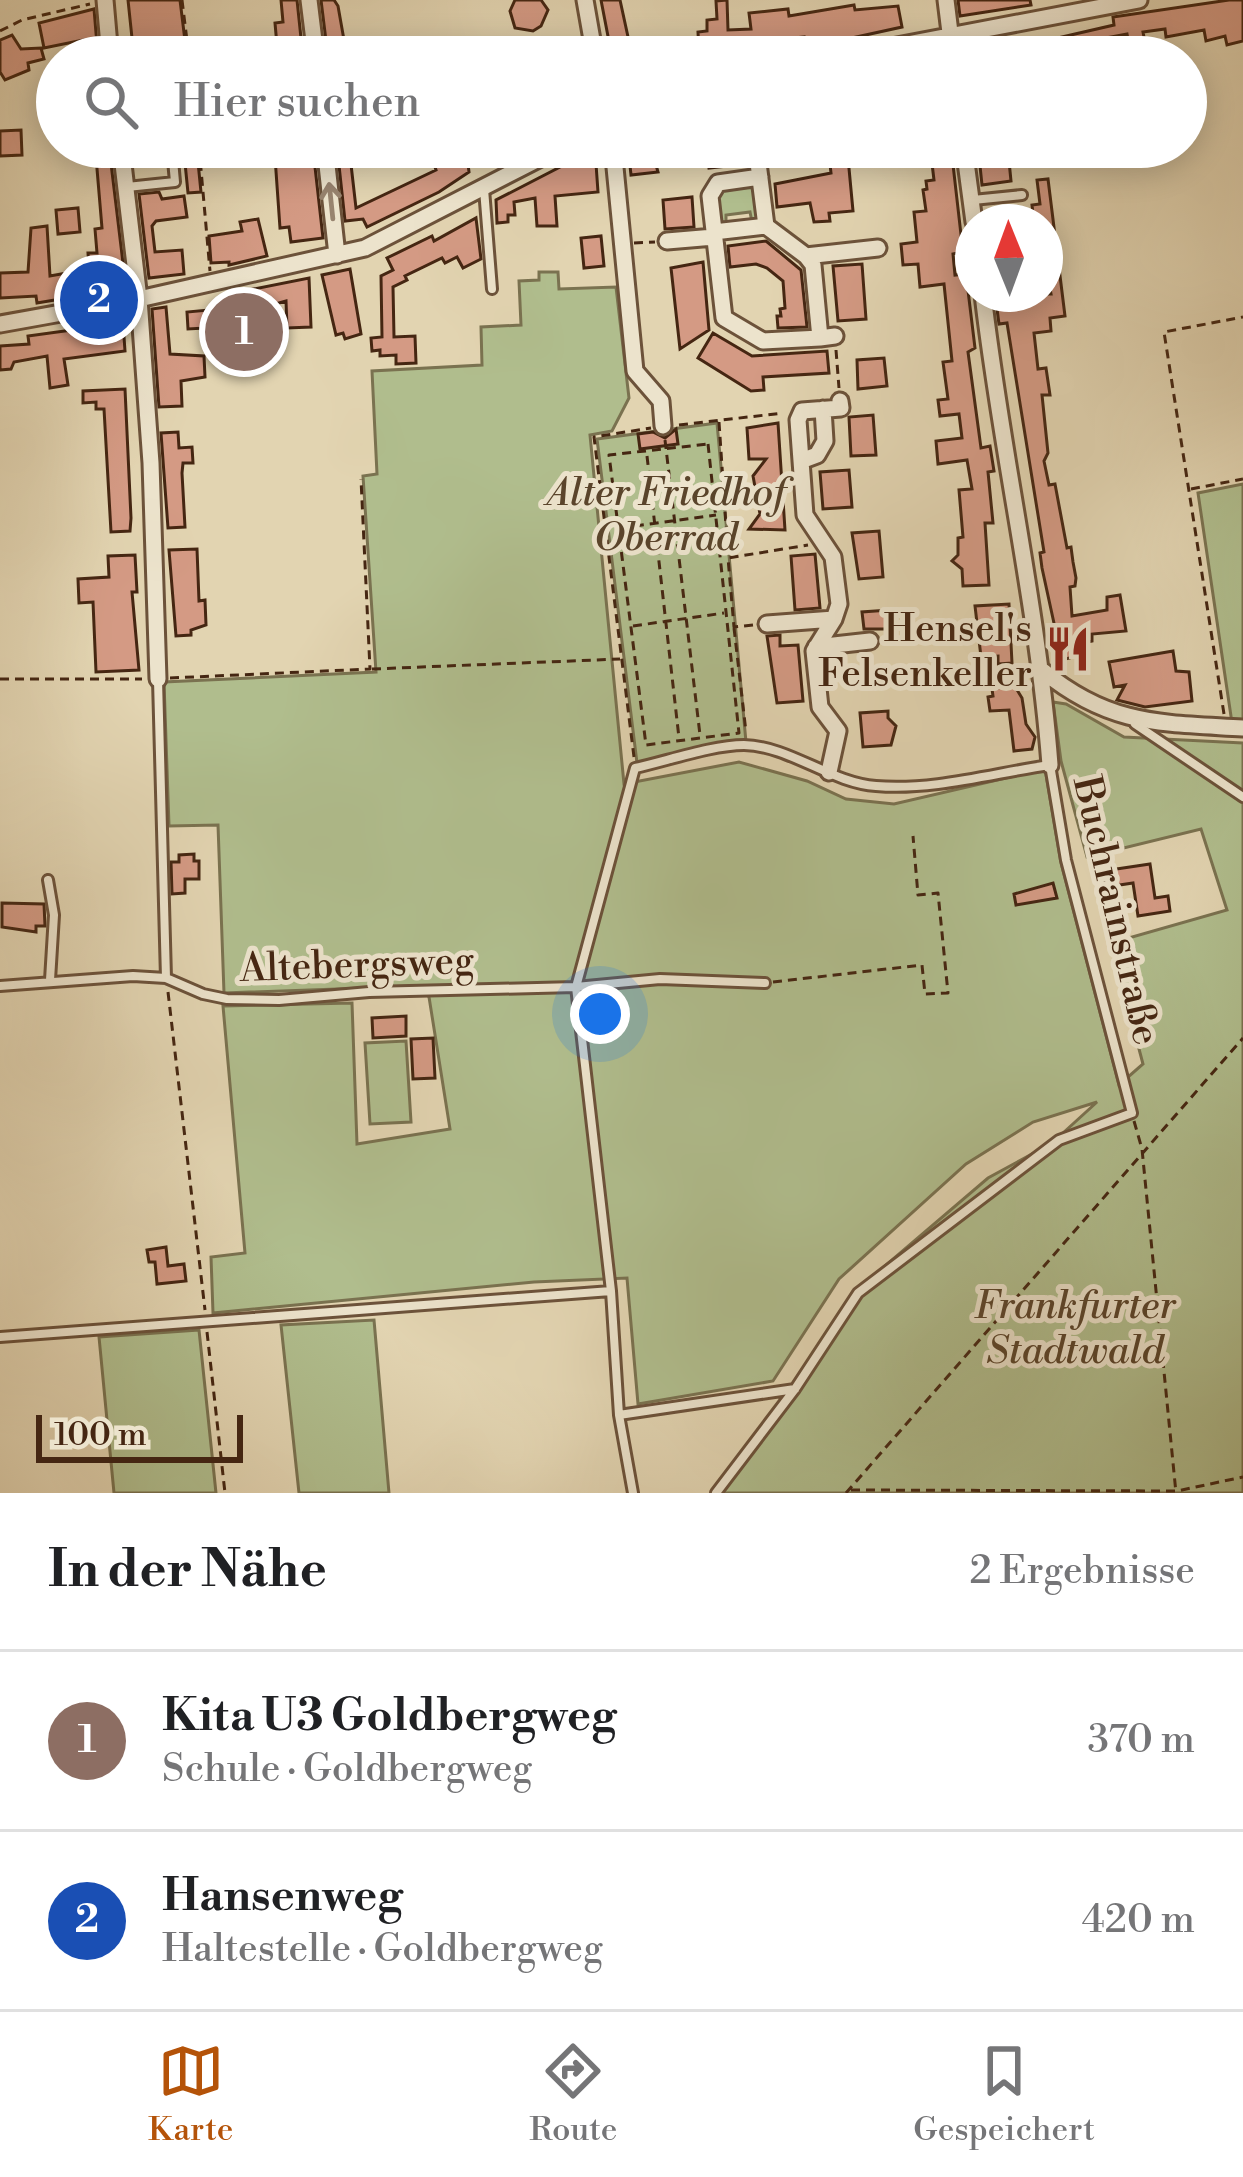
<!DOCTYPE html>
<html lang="de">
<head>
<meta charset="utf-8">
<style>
  body { margin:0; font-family:"Libre Bodoni",serif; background:#f6f6f6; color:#202124 }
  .compass { position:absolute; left:955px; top:204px; width:108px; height:108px; border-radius:50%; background:#fff; box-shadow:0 6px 30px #0003; rotate:359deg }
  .scale { position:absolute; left:36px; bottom:30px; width:207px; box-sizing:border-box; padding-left:12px; border:6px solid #452612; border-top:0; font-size:33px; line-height:42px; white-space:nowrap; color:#452612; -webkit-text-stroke:9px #ece3cc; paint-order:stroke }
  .you { position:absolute; left:600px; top:1014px; width:42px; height:42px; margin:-30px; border:9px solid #fff; border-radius:50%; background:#1a73e8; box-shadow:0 0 0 18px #1a73e833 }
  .badge { display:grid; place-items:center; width:78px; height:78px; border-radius:50%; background:#b45309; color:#fff; font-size:39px; font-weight:700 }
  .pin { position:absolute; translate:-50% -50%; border:6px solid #fff; box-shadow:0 3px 12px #0006 }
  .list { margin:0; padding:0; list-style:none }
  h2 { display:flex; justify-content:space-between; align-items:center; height:156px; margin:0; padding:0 48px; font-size:51px }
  h2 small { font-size:39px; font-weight:400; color:#757577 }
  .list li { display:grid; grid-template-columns:78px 1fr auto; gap:36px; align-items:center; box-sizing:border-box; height:180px; padding:0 48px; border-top:3px solid #e0e0e0 }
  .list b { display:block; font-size:45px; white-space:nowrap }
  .list p { margin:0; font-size:39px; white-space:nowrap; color:#757577 }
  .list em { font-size:39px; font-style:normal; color:#757577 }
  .icon { flex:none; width:66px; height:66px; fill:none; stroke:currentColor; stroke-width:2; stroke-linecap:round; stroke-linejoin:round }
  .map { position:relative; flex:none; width:1243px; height:1493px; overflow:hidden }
  .search { position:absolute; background:#fff; box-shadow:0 6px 30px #0003; left:36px; right:36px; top:36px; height:132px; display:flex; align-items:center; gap:30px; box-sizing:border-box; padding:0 42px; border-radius:66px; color:#757577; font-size:45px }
  .sheet { height:516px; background:#fff }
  nav { display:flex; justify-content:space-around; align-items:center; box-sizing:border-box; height:168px; border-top:3px solid #e0e0e0; background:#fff; font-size:33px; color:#757577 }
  nav a { display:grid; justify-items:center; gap:6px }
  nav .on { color:#b45309 }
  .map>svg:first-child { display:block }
</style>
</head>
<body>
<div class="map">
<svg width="1243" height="1493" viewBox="0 0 1243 1493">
  <rect width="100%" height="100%" fill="#e2d4b1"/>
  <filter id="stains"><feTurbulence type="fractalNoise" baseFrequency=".00167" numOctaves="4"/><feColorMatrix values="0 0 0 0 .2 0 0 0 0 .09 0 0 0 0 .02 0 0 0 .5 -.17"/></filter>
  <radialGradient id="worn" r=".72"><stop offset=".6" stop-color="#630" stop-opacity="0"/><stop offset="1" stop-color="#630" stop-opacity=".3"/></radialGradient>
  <path fill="#b0bd8d" stroke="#7a7250" stroke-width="3" d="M747,185L756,189L758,218L752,222L750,212L726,215V226L720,223L715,196L720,188Z
    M539,272H558L559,289L616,287L629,398L612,431L590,435L624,784L739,762L807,781L846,799L894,804L1045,769L1061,863L1119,1085L1143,1064L1111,943L1227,910L1201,829L1087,857L1061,761L1053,702L1066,704L1124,737L1243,743V1493H721L858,1289L988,1178L1052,1143L1097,1102L1033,1122L966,1164L839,1279L773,1381L638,1404L627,1278L534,1282L213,1313L211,1257L245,1253L223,1006L352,1003L357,1144L450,1129L429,997L420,986L224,993L218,825L169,826L164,682L376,672L363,476L377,474L372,371L482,365L481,327L521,325L519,281L539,280Z
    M717,423L746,742L637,763L597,439Z
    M1243,484V724L1232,723L1198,493Z
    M406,1041L411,1122L370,1124L365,1043Z
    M374,1320L389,1493H299L281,1325Z
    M199,1330L216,1493H114L99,1337Z"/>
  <path fill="#d49a84" stroke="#452612" stroke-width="3" d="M128,0H180L187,57H134Z
    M281,0H297L303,57H278L275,23L283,22Z
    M321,0H334L338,6L347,57H328Z
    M515,0H541L548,10L541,26L533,31L515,28L510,11Z
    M601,0H620L630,46L659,45L660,57H612Z
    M727,0L728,30L751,29L749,13L788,9L789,16L854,5L855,10L898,6L902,27L838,41V45L822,51L821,40L804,42V37L739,44V52L699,54L698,32L707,31V20L717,19L716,1Z
    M958,0H1030L1031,5L960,16Z
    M1229,0H1243V41L1227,45L1225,36L1206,41L1204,30L1166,37L1165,29L1143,32L1146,47L1130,50L1127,34L1106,38L1109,57H972L970,45L1049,40L1114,25L1113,17Z
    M94,9L98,57H84L83,40L44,48L39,23Z
    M12,35L21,49L41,48L44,59L28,63L29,70L5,80L0,72V40Z
    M494,38L496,57H472L470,40Z
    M21,130L22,155L0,156V131Z
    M337,147H349L356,208L436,170L433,161L450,151V147H466L469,172L439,192L367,227L363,219L345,221Z
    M628,147H651L658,172L631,175Z
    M744,147L746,164L709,168L707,149Z
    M828,147H847L853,211L829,213L830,221L814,222L810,203L777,207L775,184L831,173Z
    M930,147H951L963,252L953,254L955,275L966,274L975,348L968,352L981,448L990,446L994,471L988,472L993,523H985L989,585L963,586L962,569L952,561L958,555V538L963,537L959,490L972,489L967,460L938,464L936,441L962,438L959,414L940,416L938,400L948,399L943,362L952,361L944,284L920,287L918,264L903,265L901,244L917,242L914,212L926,211L923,190L927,189L926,181L934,180Z
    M978,147H1018L1020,159L1009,161L1011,181L982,185Z
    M197,152L201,192L188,193L184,153Z
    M110,155L126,288L37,303L36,296L0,298V273L28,272L31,228L47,226L50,276L89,269L88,253H97L95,229L102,228L96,157Z
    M289,155L290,160L314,158L323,238L291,242L289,227L280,228L275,157Z
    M596,164L598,192L555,196L557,226H537L535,198L514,202L515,215H508V222L497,223L496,200L564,165Z
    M1048,179L1065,316L1050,318L1051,331L1034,333L1038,369L1046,368L1050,395H1042L1048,453L1044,461L1049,485L1055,484L1067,548L1071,547L1073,562L1076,578L1075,586L1070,587L1072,616L1107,610V597L1120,595L1126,631L1092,634V641L1079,644L1081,655L1062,660L1042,568L1040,553L1044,552L1007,323L999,324L995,294H1051L1045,262V222H1034L1032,205L1040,204L1037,180Z
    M159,192L162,199L184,196L187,217L156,221L152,226L155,252L182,250L184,274L149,278L139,194Z
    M692,197L694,227L665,229L663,200Z
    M78,208L80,232L58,234L56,210Z
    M476,218L481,259L463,268L457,257L445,263L442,258L405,276L407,280L393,287L394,337L415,336L416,363L396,364V355L380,356V350L372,351L371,338L382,337L381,276L393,270L387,258L432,236L434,241Z
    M258,219L267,256L229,265V262L211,263L209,236L242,231L240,222Z
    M601,236L604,266L584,268L581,238Z
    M766,241L801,270L807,327L778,328L777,316H781L780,309L785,308L783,281L767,268L756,264L730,267L728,246Z
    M703,262L709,330L680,349L671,268Z
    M862,264L866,319L838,321L833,266Z
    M350,269L361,334L345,339L343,333L336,335L322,275Z
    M309,278L311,327L287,328L286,301L247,312L248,331L279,330L280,352L263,353L262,342L235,343V337L212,338L205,328L188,329L187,312L241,307L239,292Z
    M166,307L170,354L204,356L205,377L181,381L182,406L159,407L152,309Z
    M123,323L125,351L64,359L68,385L50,388L47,356L14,362L11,369L0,370V346L29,344L28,336Z
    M713,333L752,356L827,351L829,373L763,377L764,390L751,391L698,358Z
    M884,358L887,386L858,389L857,360Z
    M125,389L131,518L130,531L111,532L104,409H96V402L83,403V391Z
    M873,415L876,455L851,456L849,417Z
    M778,423L785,530L749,529L760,514L753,476L766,459H749L747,428Z
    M676,429L678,444L640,449L638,434L653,432L665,438Z
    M178,432L179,448L192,447L193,463H183L182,473L185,527L168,528L161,433Z
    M849,470L852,507L823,509L820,472Z
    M879,531L883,577L859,579L852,533Z
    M197,549L199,601L205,600L206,625L191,630V635L176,636L169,550Z
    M815,554L820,608L795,610L791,556Z
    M135,555L137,592H132L139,670L96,672L93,602L79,603L78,579L109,577L108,556Z
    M1009,604L1012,663L998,664V656L981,657L975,606Z
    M889,610L895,629H864L862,612Z
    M780,635V646L798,645L803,701L777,703L767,636Z
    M1173,651L1176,671L1189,672L1192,701L1145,707L1117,700L1125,685L1114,687L1109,662Z
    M1014,685L1022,698L1026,724L1035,737L1032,749L1014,751L1009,710L990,711L988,697L993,696L992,689Z
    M888,711V718L896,726L891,745L863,747L860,713Z
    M194,854V861H199V879H185V893L172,894L171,862H179V855Z
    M1150,864L1155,898L1168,896L1170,911L1138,916L1133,883L1106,887L1103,871Z
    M1053,883L1057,898L1016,905L1014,894Z
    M2,903L44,904L45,926H36V932L2,927Z
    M406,1016V1036L373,1038L372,1018Z
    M433,1038L435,1078L413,1079L411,1039Z
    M166,1247L168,1266L184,1264L186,1281L157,1284L155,1262H149L147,1250Z"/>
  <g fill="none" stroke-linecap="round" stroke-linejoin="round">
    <g stroke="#6c523a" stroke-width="14">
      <path id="service" d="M127,187L175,182L173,160
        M484,189L492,289
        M973,200L1022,195
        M158,680L166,978
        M1135,724L1243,797
        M48,880L54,915L50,980
        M0,986L133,976L166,978L203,994L227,999L279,1000L369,992L576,987L660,979L765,983
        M0,1337L611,1291
        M619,1415L795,1389
        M633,1493L619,1415L611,1291L576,987L635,768C667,761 713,745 744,745C790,746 831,783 876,786C933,791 994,773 1050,765L1066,860L1132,1113L1059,1140L858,1293L795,1389L716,1493"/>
    </g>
    <g stroke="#6c523a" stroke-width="21">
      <path id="minor" d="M105,0L110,57
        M309,0L316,57
        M585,0L595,57
        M946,0L953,57
        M839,57L1139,0
        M121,147L139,299L151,463L158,679
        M325,147L337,255
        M613,147L635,371L661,401L663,426
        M756,147L766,226
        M964,147L974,222
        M760,177L718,183L710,196L724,318L763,341L820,338
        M714,232L766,226L806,256L878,248
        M667,241L714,237
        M806,256L813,265L820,338L835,336
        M983,294C1001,452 1038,607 1050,765
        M0,324L139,299L365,248L562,147
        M801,461L817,455L825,441L823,409
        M767,624L834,619
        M816,647L870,641
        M1043,671C1110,726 1161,723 1243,728
        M829,772L838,731L820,707L814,651L834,619L839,604L833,557L805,515L798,420L802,411L841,408L840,401"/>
    </g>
    <path stroke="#452612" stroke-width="3" stroke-dasharray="9 6" stroke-linecap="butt" d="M182,0L189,57
      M0,31L22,20L90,4
      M199,147L210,271
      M634,243L655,242
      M836,350L839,388
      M719,422L728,556
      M679,425L783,413
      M665,440L700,735
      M708,444L739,733L646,745L609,455Z
      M647,456L679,738
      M1191,489L1243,479
      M620,528L716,515
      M753,625L734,627L728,558L808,545
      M633,626L724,613
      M734,628L746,732
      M372,669L620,659
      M170,678L370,669L361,479
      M0,679H142
      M1224,714L1164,332L1243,317
      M634,757L594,437L651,428
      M773,982L922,965L925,994L948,993L938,893L918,895L913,836
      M168,992L205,1310
      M1134,1121L1142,1149L1176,1493
      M207,1332L225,1493
      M851,1490L1177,1491L1243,1477
      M846,1493L1243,1038"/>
    <use href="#service" stroke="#ece3cc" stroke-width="8"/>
    <use href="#minor" stroke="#ece3cc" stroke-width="15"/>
  </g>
  <defs><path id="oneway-shaft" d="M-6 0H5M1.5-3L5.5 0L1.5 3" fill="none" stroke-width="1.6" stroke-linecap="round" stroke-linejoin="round" transform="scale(3)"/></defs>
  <use stroke="#98846f" href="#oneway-shaft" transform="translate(331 201) rotate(-96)"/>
  <defs>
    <g id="restaurant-bare" transform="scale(3.6)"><path d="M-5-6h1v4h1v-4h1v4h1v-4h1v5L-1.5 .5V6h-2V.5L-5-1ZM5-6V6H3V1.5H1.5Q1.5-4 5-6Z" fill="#8f2418" stroke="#ece3cc" stroke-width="2.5" paint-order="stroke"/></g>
  </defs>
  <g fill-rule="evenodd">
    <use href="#restaurant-bare" x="1068" y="649"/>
  </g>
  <g text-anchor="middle" stroke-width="10" stroke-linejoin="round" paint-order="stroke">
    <g font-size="39" font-style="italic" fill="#5a442b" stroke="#ece3cc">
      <text x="666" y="505">Alter Friedhof<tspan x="666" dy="45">Oberrad</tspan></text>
      <text x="1075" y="1318">Frankfurter<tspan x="1075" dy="45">Stadtwald</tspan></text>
    </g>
    <g font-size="39" fill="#452612" stroke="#ece3cc" text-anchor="end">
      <text x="1032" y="641">Hensel's<tspan x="1032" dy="45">Felsenkeller</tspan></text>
    </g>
    <g font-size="39" fill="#452612" stroke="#ece3cc">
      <text transform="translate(1118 910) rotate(77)" y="14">Buchrainstraße</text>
      <text transform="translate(357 963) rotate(-2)" y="14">Altebergsweg</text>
    </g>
  </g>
  <rect width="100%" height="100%" filter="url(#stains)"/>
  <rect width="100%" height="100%" fill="url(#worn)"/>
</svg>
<svg class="compass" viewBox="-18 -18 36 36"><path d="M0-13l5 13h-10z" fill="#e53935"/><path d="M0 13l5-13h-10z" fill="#757577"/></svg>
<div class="scale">100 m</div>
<div class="you"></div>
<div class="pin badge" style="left:244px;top:332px;background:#8d6e63">1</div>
<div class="pin badge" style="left:99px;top:300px;background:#1a4fb4">2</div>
<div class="search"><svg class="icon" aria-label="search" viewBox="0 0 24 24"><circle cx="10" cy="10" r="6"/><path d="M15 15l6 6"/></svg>Hier suchen</div>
</div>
<section class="sheet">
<h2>In der Nähe<small>2 Ergebnisse</small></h2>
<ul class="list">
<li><span class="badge" style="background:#8d6e63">1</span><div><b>Kita U3 Goldbergweg</b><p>Schule · Goldbergweg</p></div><em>370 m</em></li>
<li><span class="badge" style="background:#1a4fb4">2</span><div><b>Hansenweg</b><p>Haltestelle · Goldbergweg</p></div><em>420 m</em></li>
</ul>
</section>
<nav>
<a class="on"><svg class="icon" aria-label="map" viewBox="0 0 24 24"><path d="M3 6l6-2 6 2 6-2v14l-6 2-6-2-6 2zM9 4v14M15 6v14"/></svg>Karte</a>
<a><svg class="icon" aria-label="directions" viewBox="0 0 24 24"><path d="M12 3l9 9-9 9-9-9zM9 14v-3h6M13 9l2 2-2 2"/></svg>Route</a>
<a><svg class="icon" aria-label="saved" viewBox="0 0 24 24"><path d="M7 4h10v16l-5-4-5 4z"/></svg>Gespeichert</a>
</nav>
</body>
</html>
